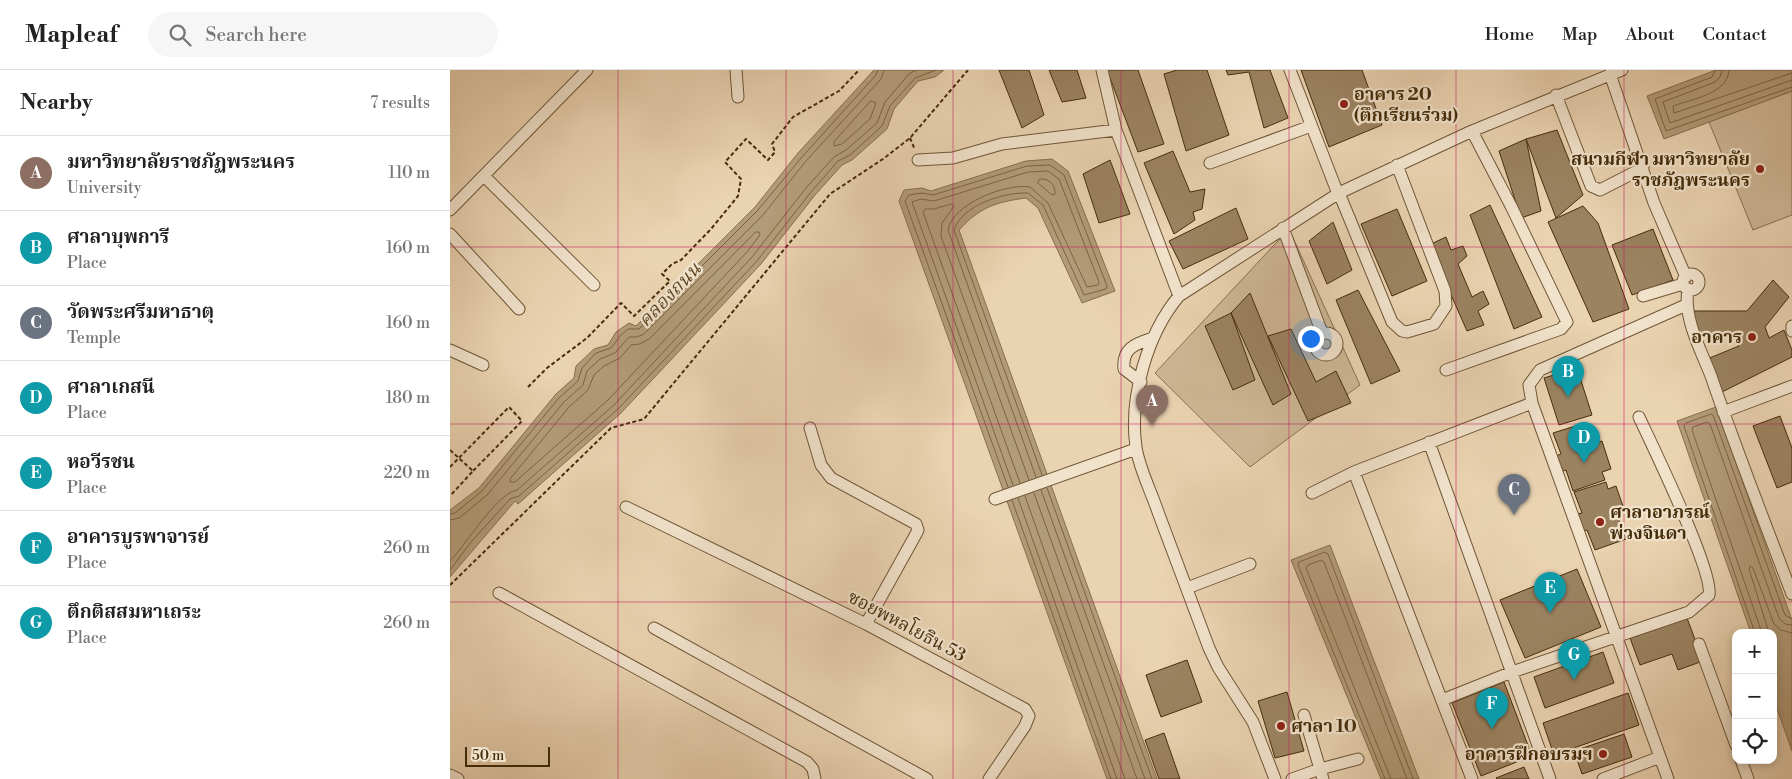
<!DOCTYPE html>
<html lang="en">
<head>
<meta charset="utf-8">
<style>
  body { margin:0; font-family:"Libre Bodoni","Noto Serif Thai",serif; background:#f6f6f6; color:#222 }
  .controls { position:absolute; right:15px; bottom:15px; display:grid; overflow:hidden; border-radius:10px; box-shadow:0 2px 8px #0003 }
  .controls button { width:45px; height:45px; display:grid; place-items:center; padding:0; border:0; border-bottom:1px solid #e0e0e0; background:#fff; color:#222; font:25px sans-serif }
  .scale { position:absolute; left:15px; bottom:12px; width:85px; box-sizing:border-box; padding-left:5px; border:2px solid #452d0a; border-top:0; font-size:14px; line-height:18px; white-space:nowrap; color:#452d0a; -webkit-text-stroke:4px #f1e2cc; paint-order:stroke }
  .you { position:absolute; left:860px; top:268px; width:18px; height:18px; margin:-12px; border:4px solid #fff; border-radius:50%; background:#1a73e8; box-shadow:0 0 0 8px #1a73e833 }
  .badge { display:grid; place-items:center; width:32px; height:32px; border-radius:50%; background:#8f2418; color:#fff; font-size:16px; font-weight:700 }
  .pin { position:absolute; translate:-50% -41px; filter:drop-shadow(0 1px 2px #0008) }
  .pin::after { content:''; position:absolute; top:26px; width:18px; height:15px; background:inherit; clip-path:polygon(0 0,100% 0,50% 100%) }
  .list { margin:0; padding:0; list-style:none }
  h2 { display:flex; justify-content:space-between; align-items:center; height:65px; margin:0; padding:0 20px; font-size:21px }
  h2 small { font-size:16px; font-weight:400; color:#767676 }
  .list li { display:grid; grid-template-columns:32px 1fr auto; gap:15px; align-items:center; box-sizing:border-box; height:75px; padding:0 20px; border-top:1px solid #e0e0e0 }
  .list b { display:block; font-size:19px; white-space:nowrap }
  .list p { margin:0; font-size:16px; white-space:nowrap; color:#767676 }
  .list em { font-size:16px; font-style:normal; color:#767676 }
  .icon { flex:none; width:28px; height:28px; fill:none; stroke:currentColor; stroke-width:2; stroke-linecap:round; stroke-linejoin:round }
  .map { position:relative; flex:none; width:1342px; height:709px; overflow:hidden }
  header { display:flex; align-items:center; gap:30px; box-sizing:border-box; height:70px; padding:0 25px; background:#fff; border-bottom:1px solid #e0e0e0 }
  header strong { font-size:24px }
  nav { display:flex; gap:28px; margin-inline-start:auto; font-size:18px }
  .search { width:350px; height:45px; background:#f6f6f6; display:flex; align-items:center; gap:12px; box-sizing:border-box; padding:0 18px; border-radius:28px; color:#767676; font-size:19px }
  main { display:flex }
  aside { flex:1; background:#fff }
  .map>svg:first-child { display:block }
</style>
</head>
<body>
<header>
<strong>Mapleaf</strong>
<div class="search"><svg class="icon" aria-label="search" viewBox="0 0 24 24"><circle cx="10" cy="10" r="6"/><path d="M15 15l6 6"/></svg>Search here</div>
<nav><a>Home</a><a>Map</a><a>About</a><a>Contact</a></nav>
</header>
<main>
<aside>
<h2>Nearby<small>7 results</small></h2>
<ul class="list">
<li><span class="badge" style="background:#8d6e63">A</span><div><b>มหาวิทยาลัยราชภัฏพระนคร</b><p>University</p></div><em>110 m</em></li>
<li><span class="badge" style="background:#0f9aa8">B</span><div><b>ศาลาบุพการี</b><p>Place</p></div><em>160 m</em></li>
<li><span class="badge" style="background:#6b7280">C</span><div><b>วัดพระศรีมหาธาตุ</b><p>Temple</p></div><em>160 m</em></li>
<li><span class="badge" style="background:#0f9aa8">D</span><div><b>ศาลาเกสนี</b><p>Place</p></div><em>180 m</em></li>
<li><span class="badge" style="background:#0f9aa8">E</span><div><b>หอวีรชน</b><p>Place</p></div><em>220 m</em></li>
<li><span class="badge" style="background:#0f9aa8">F</span><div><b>อาคารบูรพาจารย์</b><p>Place</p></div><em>260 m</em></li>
<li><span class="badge" style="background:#0f9aa8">G</span><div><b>ตึกติสสมหาเถระ</b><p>Place</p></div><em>260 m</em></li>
</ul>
</aside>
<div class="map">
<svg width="1342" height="709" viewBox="0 0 1342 709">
  <rect width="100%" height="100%" fill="#ead3b1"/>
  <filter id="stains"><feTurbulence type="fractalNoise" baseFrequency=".004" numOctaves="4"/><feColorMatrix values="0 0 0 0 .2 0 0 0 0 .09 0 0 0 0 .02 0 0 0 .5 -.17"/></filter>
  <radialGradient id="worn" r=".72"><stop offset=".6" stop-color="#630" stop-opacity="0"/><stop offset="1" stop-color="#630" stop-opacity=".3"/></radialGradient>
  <path fill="#ceb795" stroke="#8a7250" d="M1342,21V145L1303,160L1259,52Z
    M839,159L910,315L800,397L705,303Z"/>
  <path fill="#b29b78" stroke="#866f4c" d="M424,0H494L485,7L468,11L444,39L437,59L402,90L392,95L365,125L311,194L171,343L68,434L65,431L0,507V440L29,418L106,324L124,308L126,296L144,279L158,275L166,262L179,253L186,256L305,137L348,83Z
    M1266,0H1342V21L1214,69L1197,26Z
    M602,89L618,101L665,221L632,233L588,138L576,128C546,132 530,137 509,160L707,709H657L449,131L454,120L472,118L481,121L576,91Z
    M1266,337L1342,550V681L1323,627V563H1301L1227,351Z
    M880,475L969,709H931L841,490Z"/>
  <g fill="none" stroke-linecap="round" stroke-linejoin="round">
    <path stroke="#7c6441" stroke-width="1" d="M1265,0L1262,7L1205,29L1216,61L1342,17
      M1272,0L1270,7L1265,12L1213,32L1220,53L1342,10
      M1279,0C1278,24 1242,29 1223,36L1224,43L1342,3
      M421,31L426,33L420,49L392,74L384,76V72Z
      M590,109C599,108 606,115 605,124L602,125L588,113Z
      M306,162H309L310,165L297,182L158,330L65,412H60V409L119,337L138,320L144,305L154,296L170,288L181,275L190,274L199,269Z
      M570,413L473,142L475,139H484L501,134L504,136L492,153L491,166L579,410
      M563,415L462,132L471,129L484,131L578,102L598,101L609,109L649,212L648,215L637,217L598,133L580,117C556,113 502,134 498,160L586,407
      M558,417L455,131L459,125L472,123L483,125L577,96L600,95L614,105L657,216L656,219L634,225L593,135L578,123C554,122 512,135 504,160L592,405
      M597,418L702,709
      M591,420L695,709
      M584,423L687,709
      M575,426L675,709
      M568,428L667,709
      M562,430L661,709
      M0,444L5,443L32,421L109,328L128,311L132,298L146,283L161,278L170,266L178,259H189L308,140L352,87L426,5L428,0
      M0,450L9,448L37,425L114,332L133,315L137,301L150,289L165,283L179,267H187L194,264L313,145L356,91L431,9L434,0
      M0,491C16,475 46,424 67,420L164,335L302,187L356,118L384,87L396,80L427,53L435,32L460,3L467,0
      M0,500L21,472L60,429L69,426L168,339L307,191L361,122L388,91L400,85L432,56L440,36L465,8L486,0
      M1305,563L1234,356L1236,353L1261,344L1263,345L1335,545L1342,549
      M1312,563L1242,360L1243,357L1257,352L1260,354L1329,548L1335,554L1342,555
      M1319,563L1299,499L1300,496L1303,498L1324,554L1331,560L1342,563
      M935,709L848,495L849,492L875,482L878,484L963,709
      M941,709L856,498L858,495L871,490L874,492L957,709"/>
  </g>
  <path fill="#9b8361" stroke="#452d0a" d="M549,0H579L594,45L572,58Z
    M599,0H627L636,28L612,32Z
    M657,0H688L714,74L688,82Z
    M727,0H757L779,65L736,81L714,4Z
    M776,0H820L838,48L814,58L799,2L778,5Z
    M851,0H912L932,55L879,77Z
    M1107,60L1133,125L1106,148L1076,69Z
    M1076,69L1091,141L1071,148L1049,81Z
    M723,81L740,122L755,119L752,139L743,142L745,150L724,164L694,93Z
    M660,90L680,144L649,153L633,104Z
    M1040,135L1092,247L1064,259L1020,145Z
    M1133,136L1148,153L1179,239L1143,252L1098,152Z
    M786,138L798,169L733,199L719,171Z
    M947,139L977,211L942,226L911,154Z
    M883,152L902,200L877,214L859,171Z
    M1203,159L1223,210L1182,225L1162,175Z
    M996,167L1001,180L1013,176L1017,186L1008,194L1022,227L1033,221L1039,234L1028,241L1034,255L1017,261L979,175Z
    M1323,210L1339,227L1315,257L1319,268L1334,260L1342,280V287L1270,323L1257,289L1289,276L1284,265L1247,264L1243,241H1297Z
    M908,220L950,301L921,314L886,230Z
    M800,223L841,324L823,335L781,243Z
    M781,243L805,310L783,320L755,256Z
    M841,259L866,312L886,301L901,333L858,351L818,266Z
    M1127,298L1142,345L1109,355L1094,308Z
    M1330,346L1342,378V412L1327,418L1303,356Z
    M1135,353L1142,374L1152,371L1161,399L1152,402L1155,410L1123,421L1116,400L1111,402L1106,386L1111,384L1103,363Z
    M1156,412L1158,419L1166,416L1175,442L1167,445L1176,469L1145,480L1137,460L1133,461L1127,444L1132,443L1124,422Z
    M1127,499L1151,557L1075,588L1050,530Z
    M1237,548L1253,591L1228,600L1222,584L1190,595L1180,568Z
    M1153,582L1164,613L1095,638L1084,607Z
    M737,590L752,632L711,647L696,605Z
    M1054,612L1082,686L1031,706L1002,633Z
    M837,622L854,681L825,688L808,631Z
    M1178,623L1189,655L1104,685L1093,653Z
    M714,663L730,709H709L695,670Z
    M1174,664L1182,687L1132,704L1124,681Z
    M1074,697L1079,709H1047L1046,708Z"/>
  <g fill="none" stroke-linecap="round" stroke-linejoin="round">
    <g stroke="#6e5634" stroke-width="13">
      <path id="minor" d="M286,0L288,27
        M652,0L666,60L729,226
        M840,0L888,124
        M1160,4L1204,133L1236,207
        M1106,25L1141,116L1150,120L1193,98
        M468,90L503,88L552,74L666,60
        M760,93L861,56
        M34,106L144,215
        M889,123L942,252L952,261L957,262L984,254L996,236L995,221L947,95
        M0,140L137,0
        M833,158L872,263
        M0,164L69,239
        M1233 212a8 8 0 1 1 16 0a8 8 0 1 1-16 0Z
        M1238,219C1233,248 1251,280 1261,306C1286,379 1314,451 1342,524
        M1193,226L1233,214
        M1342,256V261
        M865 274a11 11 0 1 1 22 0a11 11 0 1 1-22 0Z
        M0,280L33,295
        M996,300L1111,259L1117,252L1061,136L1022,61
        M691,312L674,299C672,278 685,274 703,268
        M1273,342L1342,316
        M360,358L371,395L381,408L466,454L468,460L466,464L416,554
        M979,372L1100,709
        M904,402L1022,709
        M862,423L904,402L1082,333
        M545,429L686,379
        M176,437L416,554L575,639L579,646L575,656L539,709
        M737,518L800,494
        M49,523L357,692L363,699L365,709
        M204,558L477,709
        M1249,574L1286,675
        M992,630L1062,602L1239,542L1259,525C1264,502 1202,375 1189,347
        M854,645L870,699L908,689
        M1291,690L1298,709
        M0,705L8,709
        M825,709L803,652L768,597L759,578C742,532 725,487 708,442C701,421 689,398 686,377C679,328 697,264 729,226L889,123L1022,61L1172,0
        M842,709L870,699L873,709
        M1153,709L1210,687
        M1218,709L1082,333L1079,315L1090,300L1236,235"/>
    </g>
    <path stroke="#452d0a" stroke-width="2" stroke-dasharray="4 2.5" stroke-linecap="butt" d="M460,68L465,80
      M78,317L97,298L137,268L171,233L184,246L220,211L212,204L222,194L231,190L261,159L288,126L291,109L275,92L296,69L318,90L325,82L322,74L343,47L389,21L409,0
      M0,380L23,401L0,426
      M0,397L59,337L72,351L23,401
      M0,515L161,358L194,349L380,124L433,89L460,68L518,0"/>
    <use href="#minor" stroke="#f1e2cc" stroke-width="11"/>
  </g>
  <path fill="none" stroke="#c2185b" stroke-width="1" stroke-opacity="0.55" d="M168,0V709M336,0V709M503,0V709M671,0V709M839,0V709M1006,0V709M1174,0V709M0,177H1342M0,354H1342M0,532H1342"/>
  <g fill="#8f2418" stroke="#f1e2cc" stroke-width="2">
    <circle cx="894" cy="34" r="5"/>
    <circle cx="1310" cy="99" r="5"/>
    <circle cx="1302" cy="267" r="5"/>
    <circle cx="1150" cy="452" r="5"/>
    <circle cx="831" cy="656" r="5"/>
    <circle cx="1153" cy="684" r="5"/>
  </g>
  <g text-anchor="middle" stroke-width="4.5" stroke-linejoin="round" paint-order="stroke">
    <g font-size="18" font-weight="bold" fill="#452d0a" stroke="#f1e2cc" text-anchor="start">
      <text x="904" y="30">อาคาร 20<tspan x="904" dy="21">(ตึกเรียนร่วม)</tspan></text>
      <text x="1300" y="95" text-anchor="end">สนามกีฬา มหาวิทยาลัย<tspan x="1300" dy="21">ราชภัฎพระนคร</tspan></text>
      <text x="1292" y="273" text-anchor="end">อาคาร</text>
      <text x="1160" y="448">ศาลาอาภรณ์<tspan x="1160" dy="21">พ่วงจินดา</tspan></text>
      <text x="841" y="662">ศาลา 10</text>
      <text x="1143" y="690" text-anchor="end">อาคารฝึกอบรมฯ</text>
    </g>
    <g font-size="18" fill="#452d0a" stroke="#f1e2cc">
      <text transform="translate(457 556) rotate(28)" y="6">ซอยพหลโยธิน 53</text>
    </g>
    <g font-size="19" font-style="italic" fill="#604826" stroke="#f1e2cc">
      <text transform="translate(219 224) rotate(-46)" y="7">คลองถนน</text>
    </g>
  </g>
  <rect width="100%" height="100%" filter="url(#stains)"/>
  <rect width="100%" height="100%" fill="url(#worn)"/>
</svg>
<div class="controls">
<button>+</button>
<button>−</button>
<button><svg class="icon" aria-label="locate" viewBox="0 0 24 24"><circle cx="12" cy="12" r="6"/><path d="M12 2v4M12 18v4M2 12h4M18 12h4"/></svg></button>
</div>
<div class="scale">50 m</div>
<div class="you"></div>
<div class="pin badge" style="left:702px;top:356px;background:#8d6e63">A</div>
<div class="pin badge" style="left:1118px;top:327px;background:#0f9aa8">B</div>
<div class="pin badge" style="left:1064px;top:445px;background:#6b7280">C</div>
<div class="pin badge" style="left:1134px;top:393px;background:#0f9aa8">D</div>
<div class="pin badge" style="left:1100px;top:543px;background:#0f9aa8">E</div>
<div class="pin badge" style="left:1042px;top:659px;background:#0f9aa8">F</div>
<div class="pin badge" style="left:1124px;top:610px;background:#0f9aa8">G</div>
</div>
</main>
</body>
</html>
